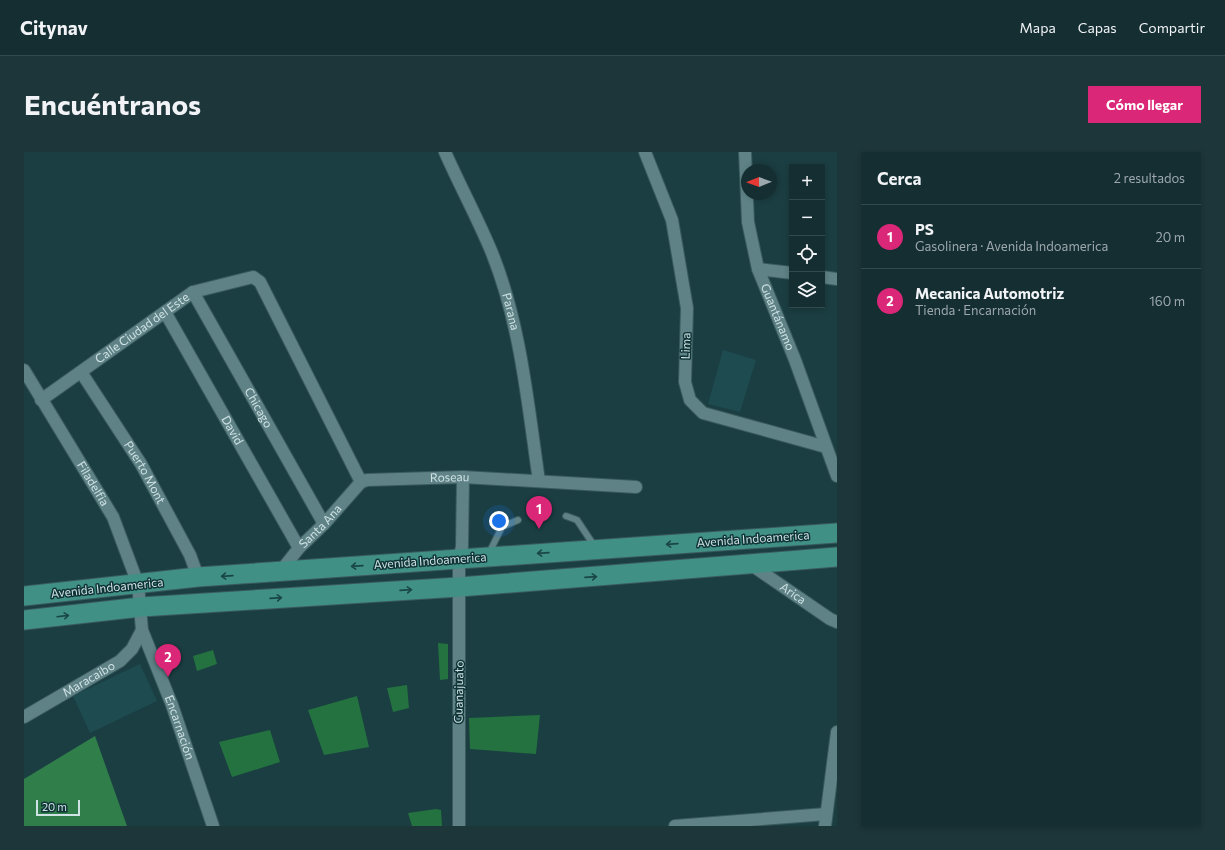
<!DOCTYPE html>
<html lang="es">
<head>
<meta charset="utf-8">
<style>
  body { margin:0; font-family:Commissioner,sans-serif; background:#1d363a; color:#f1f3f6 }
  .controls { position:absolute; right:12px; top:12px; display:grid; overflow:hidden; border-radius:0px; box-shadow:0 2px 6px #0003 }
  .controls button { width:36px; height:36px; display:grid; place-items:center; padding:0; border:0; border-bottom:1px solid #334a4d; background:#142e32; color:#f1f3f6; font:20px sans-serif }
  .compass { position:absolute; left:717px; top:12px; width:36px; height:36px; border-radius:50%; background:#142e32; box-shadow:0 2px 6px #0003; rotate:269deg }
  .scale { position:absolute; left:12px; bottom:10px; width:44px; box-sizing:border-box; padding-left:4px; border:2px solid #cfe2e4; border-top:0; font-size:11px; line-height:14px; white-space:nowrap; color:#cfe2e4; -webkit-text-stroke:3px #0f3437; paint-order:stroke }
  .you { position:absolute; left:475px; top:369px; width:14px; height:14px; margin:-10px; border:3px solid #fff; border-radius:50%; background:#1a73e8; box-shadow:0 0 0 6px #1a73e833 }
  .badge { display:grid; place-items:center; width:26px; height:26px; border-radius:50%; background:#db2777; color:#fff; font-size:13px; font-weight:700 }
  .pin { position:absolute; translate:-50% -33px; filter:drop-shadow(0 1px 2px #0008) }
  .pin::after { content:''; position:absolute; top:21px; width:14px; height:12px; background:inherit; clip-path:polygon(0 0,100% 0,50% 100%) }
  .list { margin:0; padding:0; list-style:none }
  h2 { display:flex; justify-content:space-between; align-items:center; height:52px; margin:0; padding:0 16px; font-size:17px }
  h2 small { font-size:13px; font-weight:400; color:#9da8ac }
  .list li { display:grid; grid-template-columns:26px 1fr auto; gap:12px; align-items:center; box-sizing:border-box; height:64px; padding:0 16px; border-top:1px solid #334a4d }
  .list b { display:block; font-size:15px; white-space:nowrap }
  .list p { margin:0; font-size:13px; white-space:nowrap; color:#9da8ac }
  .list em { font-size:13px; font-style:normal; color:#9da8ac }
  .icon { flex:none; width:22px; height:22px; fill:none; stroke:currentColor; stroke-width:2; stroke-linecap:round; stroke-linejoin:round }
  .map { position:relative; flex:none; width:813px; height:674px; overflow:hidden; border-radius:0px }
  header { display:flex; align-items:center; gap:24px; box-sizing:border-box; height:56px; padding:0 20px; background:#142e32; border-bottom:1px solid #334a4d }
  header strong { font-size:19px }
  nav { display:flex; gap:22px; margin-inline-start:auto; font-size:14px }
  .intro { display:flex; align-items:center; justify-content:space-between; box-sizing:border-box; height:96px; padding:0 24px }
  h1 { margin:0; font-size:28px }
  .button { padding:10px 18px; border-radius:0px; background:#db2777; color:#fff; font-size:14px; font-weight:700 }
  main { display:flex; gap:24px; padding:0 24px }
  aside { flex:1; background:#142e32; border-radius:0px; box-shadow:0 2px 6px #0003 }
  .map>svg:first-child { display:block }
</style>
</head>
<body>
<header>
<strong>Citynav</strong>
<nav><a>Mapa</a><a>Capas</a><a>Compartir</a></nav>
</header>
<div class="intro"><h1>Encuéntranos</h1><a class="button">Cómo llegar</a></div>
<main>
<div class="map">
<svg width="813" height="674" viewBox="0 0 813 674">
  <rect width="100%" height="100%" fill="#1b3e42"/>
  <path fill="#1d4b50" d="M699,198L732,208L716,260L684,252Z
    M116,512L133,549L66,581L49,544Z"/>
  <path fill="#23723f" d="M414,491L424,492V527L416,528Z
    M189,498L193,512L173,519L169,504Z
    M383,533L385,556L369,560L363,536Z
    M333,544L345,595L300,603L284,558Z
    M516,563L512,602L446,597L445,566Z
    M246,578L256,610L208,625L195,590Z
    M412,657L417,658L418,674H388L384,661Z"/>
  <path fill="#307e4a" d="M71,584L103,674H0V627Z"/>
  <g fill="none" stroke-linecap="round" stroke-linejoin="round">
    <g stroke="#3a5a5d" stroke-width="8">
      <path id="lane" d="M542,364L553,368L571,395
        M465,401L478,375L494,368"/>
    </g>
    <g stroke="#3a5a5d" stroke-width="14">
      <g id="street">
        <path id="s1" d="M421,0C436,34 454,67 468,101C497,173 504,254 515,329"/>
        <path d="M621,0L648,68L663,156L661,230L666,248L679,261L802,295"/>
        <path id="s2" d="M721,0L724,70L734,117L771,208L813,324"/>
        <path d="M734,117L768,121"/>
        <path d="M798,125L813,127"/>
        <path id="s3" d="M169,140L300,372"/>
        <path id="s4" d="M141,160L275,396"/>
        <path id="s5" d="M0,218L89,365L114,432L118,478L148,553L189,674"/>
        <path id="s6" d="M57,220L117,312L166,403L174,425"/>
        <path id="s7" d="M17,248L169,140L229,125L236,130L337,330"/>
        <path id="s8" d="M337,330L343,328L439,325L612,335"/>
        <path id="s9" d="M726,412L806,467L813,470"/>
        <path id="s10" d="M256,420L275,396L300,372L337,330"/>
        <path id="s11" d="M0,565L96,509L108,497L118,478"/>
        <path d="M435,674V406L438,395L439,325"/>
        <path d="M651,674L802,662"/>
        <path d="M801,674L813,580"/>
      </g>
    </g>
    <g stroke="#3a5a5d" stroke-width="21">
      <path id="primary" d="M0,444L174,425L813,381
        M0,468L117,455L435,435L813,405"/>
    </g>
    <use href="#lane" stroke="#5e8286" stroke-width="6"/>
    <use href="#street" stroke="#5e8286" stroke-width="12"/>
    <use href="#primary" stroke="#409085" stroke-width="19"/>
  </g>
  <defs><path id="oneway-shaft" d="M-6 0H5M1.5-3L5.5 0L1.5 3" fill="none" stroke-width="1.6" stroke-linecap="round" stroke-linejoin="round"/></defs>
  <g stroke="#194647">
    <use href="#oneway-shaft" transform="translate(648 392) rotate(176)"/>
    <use href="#oneway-shaft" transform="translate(519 401) rotate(176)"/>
    <use href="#oneway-shaft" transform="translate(333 414) rotate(176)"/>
    <use href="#oneway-shaft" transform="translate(203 424) rotate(176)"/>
    <use href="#oneway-shaft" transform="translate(567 425) rotate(-4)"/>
    <use href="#oneway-shaft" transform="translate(382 438) rotate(-4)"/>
    <use href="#oneway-shaft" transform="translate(252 446) rotate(-4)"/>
    <use href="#oneway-shaft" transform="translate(39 464) rotate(-7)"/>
  </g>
  <g text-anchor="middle" stroke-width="3" stroke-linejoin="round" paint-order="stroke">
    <g font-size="12" fill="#cfe2e4" stroke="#0f3437">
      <text dy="4" stroke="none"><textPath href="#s1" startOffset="173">Parana</textPath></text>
      <text dy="4" stroke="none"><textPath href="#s2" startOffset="170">Guantánamo</textPath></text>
      <text dy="4" stroke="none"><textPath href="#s7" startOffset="124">Calle Ciudad del Este</textPath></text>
      <text transform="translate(662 194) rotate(-88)" y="4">Lima</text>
      <text dy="4" stroke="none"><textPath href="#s3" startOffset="133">Chicago</textPath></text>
      <text dy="4" stroke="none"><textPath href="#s4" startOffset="136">David</textPath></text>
      <text dy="4" stroke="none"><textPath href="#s6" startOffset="119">Puerto Mont</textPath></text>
      <text dy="4" stroke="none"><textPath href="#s8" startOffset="89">Roseau</textPath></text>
      <text dy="4" stroke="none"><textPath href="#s5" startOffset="133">Filadelfia</textPath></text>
      <text dy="4" stroke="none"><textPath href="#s10" startOffset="61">Santa Ana</textPath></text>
      <text transform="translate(729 387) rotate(-4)" y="4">Avenida Indoamerica</text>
      <text transform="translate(406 409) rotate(-4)" y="4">Avenida Indoamerica</text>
      <text transform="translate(83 436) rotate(-6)" y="4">Avenida Indoamerica</text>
      <text dy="4" stroke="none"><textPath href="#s9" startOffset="52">Arica</textPath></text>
      <text dy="4" stroke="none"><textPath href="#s11" startOffset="75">Maracaibo</textPath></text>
      <text transform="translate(435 540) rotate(-89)" y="4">Guanajuato</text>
      <text dy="4" stroke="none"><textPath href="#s5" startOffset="394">Encarnación</textPath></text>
    </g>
  </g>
</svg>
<div class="controls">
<button>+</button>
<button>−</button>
<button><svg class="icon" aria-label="locate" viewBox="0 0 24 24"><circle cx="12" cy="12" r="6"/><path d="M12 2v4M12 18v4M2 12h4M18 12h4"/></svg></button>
<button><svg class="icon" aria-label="layers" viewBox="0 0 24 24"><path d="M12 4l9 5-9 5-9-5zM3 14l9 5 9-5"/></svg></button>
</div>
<svg class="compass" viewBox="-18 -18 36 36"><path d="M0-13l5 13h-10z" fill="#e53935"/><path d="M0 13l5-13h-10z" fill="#9da8ac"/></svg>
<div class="scale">20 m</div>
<div class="you"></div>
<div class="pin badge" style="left:515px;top:377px">1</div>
<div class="pin badge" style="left:144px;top:525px">2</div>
</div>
<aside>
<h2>Cerca<small>2 resultados</small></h2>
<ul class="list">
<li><span class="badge">1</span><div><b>PS</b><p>Gasolinera · Avenida Indoamerica</p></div><em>20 m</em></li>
<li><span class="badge">2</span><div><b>Mecanica Automotriz</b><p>Tienda · Encarnación</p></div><em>160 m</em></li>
</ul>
</aside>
</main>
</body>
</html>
